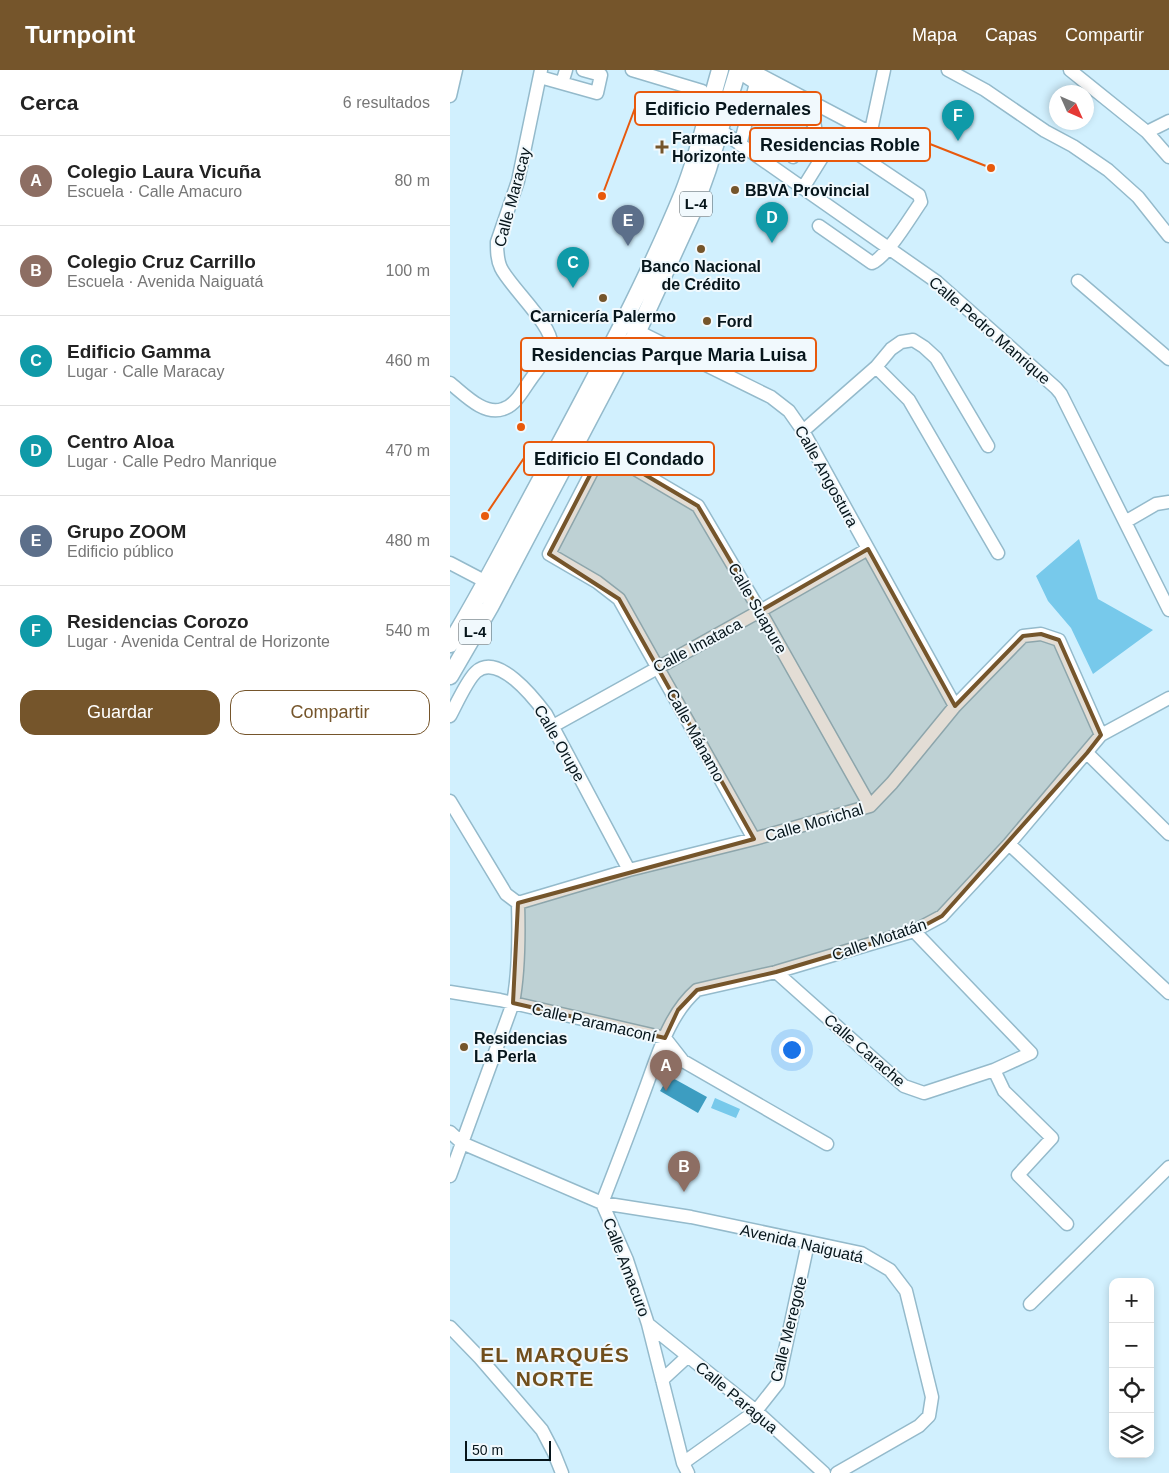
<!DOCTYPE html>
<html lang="es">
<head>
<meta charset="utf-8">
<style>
  body { margin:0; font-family:Arial,sans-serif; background:#f6f6f6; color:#222 }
  .controls { position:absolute; right:15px; bottom:15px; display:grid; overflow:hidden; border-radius:10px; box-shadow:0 2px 8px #0003 }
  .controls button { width:45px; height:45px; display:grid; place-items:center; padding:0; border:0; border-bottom:1px solid #e0e0e0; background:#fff; color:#222; font:25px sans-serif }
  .compass { position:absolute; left:599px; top:15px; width:45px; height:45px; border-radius:50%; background:#fff; box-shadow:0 2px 8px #0003; rotate:135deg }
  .scale { position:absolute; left:15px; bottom:12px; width:86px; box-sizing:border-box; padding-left:5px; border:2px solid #06151b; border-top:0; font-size:14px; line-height:18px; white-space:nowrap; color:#06151b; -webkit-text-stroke:4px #f1f9fd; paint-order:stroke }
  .you { position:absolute; left:341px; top:979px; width:18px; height:18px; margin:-12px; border:4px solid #fff; border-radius:50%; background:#1a73e8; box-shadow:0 0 0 8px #1a73e833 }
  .badge { display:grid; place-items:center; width:32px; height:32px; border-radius:50%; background:#75552b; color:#fff; font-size:16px; font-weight:700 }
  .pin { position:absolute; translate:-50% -41px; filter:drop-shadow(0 1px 2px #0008) }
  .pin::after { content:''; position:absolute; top:26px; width:18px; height:15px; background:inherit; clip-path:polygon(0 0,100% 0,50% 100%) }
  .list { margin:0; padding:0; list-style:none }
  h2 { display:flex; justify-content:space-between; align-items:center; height:65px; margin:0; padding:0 20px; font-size:21px }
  h2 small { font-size:16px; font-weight:400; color:#767676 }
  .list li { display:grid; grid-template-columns:32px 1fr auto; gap:15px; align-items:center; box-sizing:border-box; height:90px; padding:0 20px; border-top:1px solid #e0e0e0 }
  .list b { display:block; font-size:19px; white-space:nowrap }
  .list p { margin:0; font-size:16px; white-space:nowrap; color:#767676 }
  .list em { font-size:16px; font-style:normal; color:#767676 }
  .actions { display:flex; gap:10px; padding:15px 20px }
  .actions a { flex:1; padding:11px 0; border:1px solid #75552b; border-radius:15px; text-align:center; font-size:18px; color:#75552b }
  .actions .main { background:#75552b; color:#fff }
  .icon { flex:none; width:28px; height:28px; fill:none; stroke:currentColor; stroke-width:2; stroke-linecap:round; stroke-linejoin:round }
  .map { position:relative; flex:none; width:719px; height:1403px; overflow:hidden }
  header { display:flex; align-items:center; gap:30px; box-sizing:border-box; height:70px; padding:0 25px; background:#75552b; color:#fff }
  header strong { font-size:24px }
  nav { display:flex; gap:28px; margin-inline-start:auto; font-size:18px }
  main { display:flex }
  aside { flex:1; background:#fff }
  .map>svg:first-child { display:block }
</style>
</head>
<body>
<header>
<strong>Turnpoint</strong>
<nav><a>Mapa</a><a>Capas</a><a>Compartir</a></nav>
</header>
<main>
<aside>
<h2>Cerca<small>6 resultados</small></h2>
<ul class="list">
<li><span class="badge" style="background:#8d6e63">A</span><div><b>Colegio Laura Vicuña</b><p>Escuela · Calle Amacuro</p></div><em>80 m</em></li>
<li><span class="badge" style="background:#8d6e63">B</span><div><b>Colegio Cruz Carrillo</b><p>Escuela · Avenida Naiguatá</p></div><em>100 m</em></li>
<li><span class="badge" style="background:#0f9aa8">C</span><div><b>Edificio Gamma</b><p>Lugar · Calle Maracay</p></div><em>460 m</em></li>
<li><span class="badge" style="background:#0f9aa8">D</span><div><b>Centro Aloa</b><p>Lugar · Calle Pedro Manrique</p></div><em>470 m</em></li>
<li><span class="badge" style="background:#5c6f8a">E</span><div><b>Grupo ZOOM</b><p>Edificio público</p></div><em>480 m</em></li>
<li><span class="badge" style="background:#0f9aa8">F</span><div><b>Residencias Corozo</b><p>Lugar · Avenida Central de Horizonte</p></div><em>540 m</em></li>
</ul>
<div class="actions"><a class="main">Guardar</a><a>Compartir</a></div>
</aside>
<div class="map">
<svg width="719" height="1403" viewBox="0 0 719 1403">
  <rect width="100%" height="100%" fill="#d1f0fe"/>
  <path fill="#77c9eb" d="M629,469L648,529L703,560L643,604L621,558L598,531L586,506Z
    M265,1028L290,1039L286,1048L261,1038Z"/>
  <path fill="#3d9dc1" d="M219,1006L257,1027L248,1043L210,1021Z"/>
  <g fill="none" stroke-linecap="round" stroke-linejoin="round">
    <g stroke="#94bacb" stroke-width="15">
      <path id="minor" d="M182,0L252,21
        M301,0L415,60L422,56L434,0
        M498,0L535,20L595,61L623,76L658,100L688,127L719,166
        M620,0L697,62L719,87
        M287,1L364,51L365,57L343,87
        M90,7L147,23L151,5L133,0
        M112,13L116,0
        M0,26L6,0
        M270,60L487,212L606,318L611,324L719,540
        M697,62L719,51
        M290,75L306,13
        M353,118L381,73L385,70L390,72L469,125L471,132C461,146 437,187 422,193L369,156
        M628,211L719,289
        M181,258L321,327L339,341L353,361L505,636
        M426,297L459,330L548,483
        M0,313C14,324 34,346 53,339C66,335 73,320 81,309C88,299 97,289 101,277C106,258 60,217 51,198C47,190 47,181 47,172L68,111L91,0
        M353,361L426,297L441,279L451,272L463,270L474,277L486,288L538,376
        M675,452L706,434L719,432
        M0,493L42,515
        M0,646C6,635 17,610 26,602C48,582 84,628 96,644L179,800
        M103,656L310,541L418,479
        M637,683L719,764
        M0,731L56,824L68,833
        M304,769L169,529L147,512L99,484L153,380L248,436L310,541L420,736
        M559,774L719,923
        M68,833L179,800L304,769L420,736L442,713L505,636L573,566L591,564L609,570L651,665
        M326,902L454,1016L474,1023L544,1000L581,983L464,861
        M0,922L50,930L215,968L233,991L377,1074
        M544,1000L554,1021L602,1068L568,1105L617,1154
        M0,1062L12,1073L152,1133L241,1147L411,1183L440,1200L456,1221L482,1327L479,1346L469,1356L387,1403
        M0,1106L63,933C69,901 69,866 68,833
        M580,1234L719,1097
        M198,1254L306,1341L374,1403
        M0,1257L30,1288L92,1360L104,1383L112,1403
        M212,1310L238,1286
        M233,1393L306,1341L328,1313L358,1173
        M238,1403L233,1393L198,1254L177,1190L152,1133C166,1097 180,1061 193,1025C207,989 217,946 247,920L326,902L464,861L492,846L559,774L651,665L719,628"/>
    </g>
    <g stroke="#94bacb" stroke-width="19">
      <path id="major" d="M0,574C35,517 65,456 97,398C145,308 194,218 233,123C249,83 258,41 270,0
        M0,606L40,537L168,294L188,261L243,141L258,99L288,0"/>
    </g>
    <use href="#minor" stroke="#fff" stroke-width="12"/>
    <use href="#major" stroke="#fff" stroke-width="16"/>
  </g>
  <path fill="#75552b" fill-opacity="0.2" stroke="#75552b" stroke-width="4" stroke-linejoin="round" d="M153,380L248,436L310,541L418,479L505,636L573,566L591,564L609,570L651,665L637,683L492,846L464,861L326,902L247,920L228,940L215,968L63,933L68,833L304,769L169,529L99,484Z"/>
  <g fill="#75552b" stroke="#f1f9fd" stroke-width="2">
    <path d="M209.5 69.5h5v5h5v5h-5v5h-5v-5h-5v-5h5z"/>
    <circle cx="285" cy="120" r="5"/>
    <circle cx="251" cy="179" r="5"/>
    <circle cx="153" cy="228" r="5"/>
    <circle cx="257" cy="251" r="5"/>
    <circle cx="14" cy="977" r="5"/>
  </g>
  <g text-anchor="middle" stroke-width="4" stroke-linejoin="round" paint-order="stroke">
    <g fill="#f1f9fd" stroke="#4c595f" stroke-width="1">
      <rect x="230" y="121.5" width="32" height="25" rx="4"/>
      <rect x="9" y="549.5" width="32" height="25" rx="4"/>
    </g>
    <g font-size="15" font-weight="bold" fill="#06151b">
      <text x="246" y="139">L-4</text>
      <text x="25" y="567">L-4</text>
    </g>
    <g font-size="16" font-weight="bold" fill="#06151b" stroke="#f1f9fd" text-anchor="start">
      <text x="222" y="74">Farmacia<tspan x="222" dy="18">Horizonte</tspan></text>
      <text x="295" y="126">BBVA Provincial</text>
      <text x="251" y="202" text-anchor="middle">Banco Nacional<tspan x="251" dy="18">de Crédito</tspan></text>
      <text x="153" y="252" text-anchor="middle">Carnicería Palermo</text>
      <text x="267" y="257">Ford</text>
      <text x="24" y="974">Residencias<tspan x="24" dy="18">La Perla</tspan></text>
    </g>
    <g font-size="16" fill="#06151b" stroke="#f1f9fd">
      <text transform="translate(62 127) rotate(-75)" y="6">Calle Maracay</text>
      <text transform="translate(540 260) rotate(41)" y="6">Calle Pedro Manrique</text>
      <text transform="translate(377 406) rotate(61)" y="6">Calle Angostura</text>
      <text transform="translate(308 538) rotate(60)" y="6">Calle Suapure</text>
      <text transform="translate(247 575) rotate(-28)" y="6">Calle Imataca</text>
      <text transform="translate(246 665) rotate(61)" y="6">Calle Mánamo</text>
      <text transform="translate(110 673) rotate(60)" y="6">Calle Orupe</text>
      <text transform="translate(364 752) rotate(-16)" y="6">Calle Morichal</text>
      <text transform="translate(429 869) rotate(-19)" y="6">Calle Motatán</text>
      <text transform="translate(144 952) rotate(13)" y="6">Calle Paramaconí</text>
      <text transform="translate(415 980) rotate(41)" y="6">Calle Carache</text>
      <text transform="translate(352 1173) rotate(13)" y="6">Avenida Naiguatá</text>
      <text transform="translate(177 1197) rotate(69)" y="6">Calle Amacuro</text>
      <text transform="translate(338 1259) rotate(-76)" y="6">Calle Meregote</text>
      <text transform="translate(287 1327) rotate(40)" y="6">Calle Paragua</text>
    </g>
    <g font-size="21" font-weight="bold" letter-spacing="1" fill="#704e1c" stroke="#f1f9fd">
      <text x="105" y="1292">EL MARQUÉS<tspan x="105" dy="24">NORTE</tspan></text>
    </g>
  </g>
  <path fill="none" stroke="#e8590c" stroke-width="2" d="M152 126L185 38M541 98L480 74M71 357L71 284M35 446L74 388"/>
  <g fill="#e8590c" stroke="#f1f9fd" stroke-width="2">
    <circle cx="152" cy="126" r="5"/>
    <circle cx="541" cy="98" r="5"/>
    <circle cx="71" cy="357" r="5"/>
    <circle cx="35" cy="446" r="5"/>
  </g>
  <g fill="#f1f9fd" stroke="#e8590c" stroke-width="2">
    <rect x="185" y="22" width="186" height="33" rx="5"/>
    <rect x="300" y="58" width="180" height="33" rx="5"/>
    <rect x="71" y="268" width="295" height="33" rx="5"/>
    <rect x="74" y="372" width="190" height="33" rx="5"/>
  </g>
  <g font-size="18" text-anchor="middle" font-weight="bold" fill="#06151b">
    <text x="278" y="45">Edificio Pedernales</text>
    <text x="390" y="81">Residencias Roble</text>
    <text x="219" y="291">Residencias Parque Maria Luisa</text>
    <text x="169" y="395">Edificio El Condado</text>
  </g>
</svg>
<div class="controls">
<button>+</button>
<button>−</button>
<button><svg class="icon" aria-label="locate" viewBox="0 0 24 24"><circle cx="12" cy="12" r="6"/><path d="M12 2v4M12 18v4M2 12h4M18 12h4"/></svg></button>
<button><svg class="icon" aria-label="layers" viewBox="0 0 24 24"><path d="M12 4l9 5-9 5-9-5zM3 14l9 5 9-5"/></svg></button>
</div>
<svg class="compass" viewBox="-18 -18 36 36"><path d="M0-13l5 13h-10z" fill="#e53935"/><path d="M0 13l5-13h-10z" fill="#767676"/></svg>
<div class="scale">50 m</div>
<div class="you"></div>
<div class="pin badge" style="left:216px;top:1021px;background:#8d6e63">A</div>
<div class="pin badge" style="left:234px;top:1122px;background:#8d6e63">B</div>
<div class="pin badge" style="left:123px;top:218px;background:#0f9aa8">C</div>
<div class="pin badge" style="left:322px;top:173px;background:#0f9aa8">D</div>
<div class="pin badge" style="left:178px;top:176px;background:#5c6f8a">E</div>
<div class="pin badge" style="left:508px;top:71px;background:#0f9aa8">F</div>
</div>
</main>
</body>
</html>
